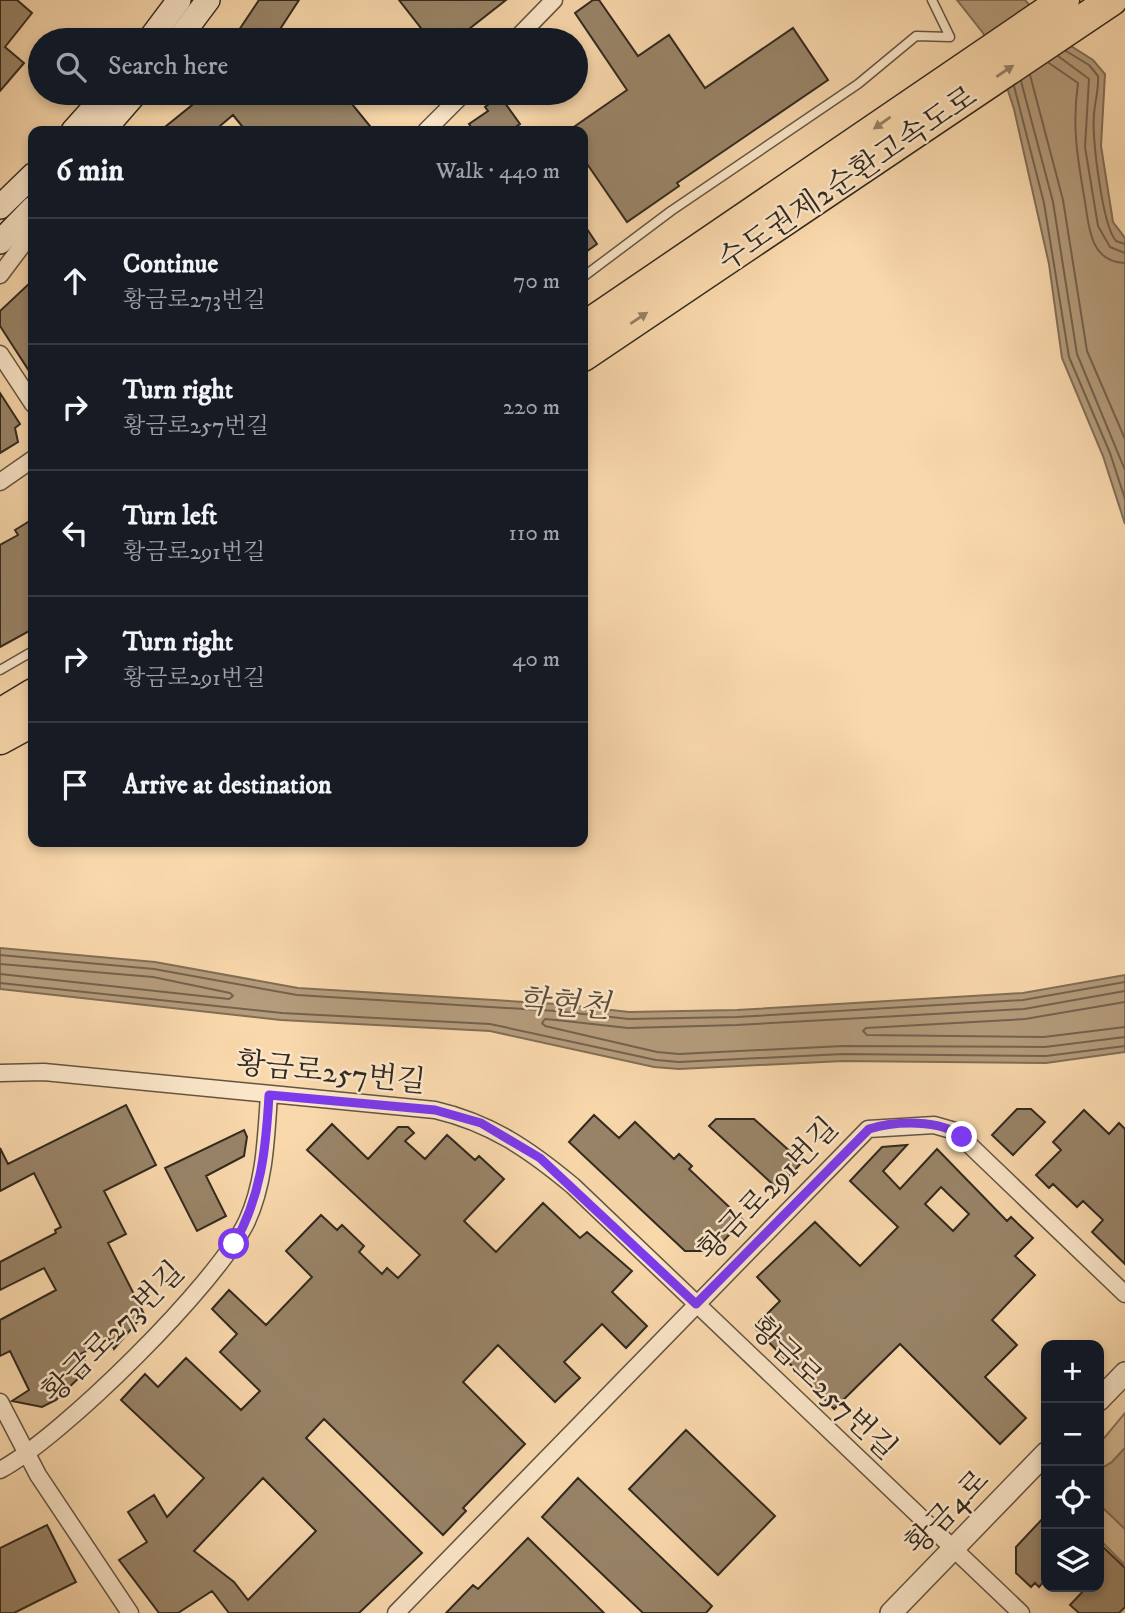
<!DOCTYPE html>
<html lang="en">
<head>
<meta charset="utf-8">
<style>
  body { margin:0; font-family:"IM FELL DW Pica","Noto Serif KR",serif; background:#242831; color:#f1f3f6 }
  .controls { position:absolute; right:21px; bottom:21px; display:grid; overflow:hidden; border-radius:14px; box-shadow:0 4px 10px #0003 }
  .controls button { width:63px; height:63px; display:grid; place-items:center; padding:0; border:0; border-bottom:2px solid #363941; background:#171b24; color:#f1f3f6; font:35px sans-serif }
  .stop { position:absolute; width:21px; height:21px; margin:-16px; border:5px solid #7c3aed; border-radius:50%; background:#fff }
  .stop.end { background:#7c3aed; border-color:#fff; box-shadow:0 2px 7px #0008 }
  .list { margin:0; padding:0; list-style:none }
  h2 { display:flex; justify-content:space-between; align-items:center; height:91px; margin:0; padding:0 28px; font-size:30px }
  h2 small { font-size:23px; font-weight:400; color:#9ea1a6 }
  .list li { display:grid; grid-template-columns:46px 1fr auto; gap:21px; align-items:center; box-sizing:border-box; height:126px; padding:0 28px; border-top:2px solid #363941 }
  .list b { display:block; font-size:26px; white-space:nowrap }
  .list p { margin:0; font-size:23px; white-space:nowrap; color:#9ea1a6 }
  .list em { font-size:23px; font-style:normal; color:#9ea1a6 }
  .icon { flex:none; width:38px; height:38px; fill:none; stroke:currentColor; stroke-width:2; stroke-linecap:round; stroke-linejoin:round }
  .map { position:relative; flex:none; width:1125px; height:1613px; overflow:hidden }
  .search { position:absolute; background:#171b24; box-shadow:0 4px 10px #0003; left:28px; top:28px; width:560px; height:77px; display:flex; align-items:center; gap:18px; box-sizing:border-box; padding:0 24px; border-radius:38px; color:#9ea1a6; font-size:26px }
  .panel { position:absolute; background:#171b24; box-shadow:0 4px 10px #0003; left:28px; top:126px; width:560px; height:721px; border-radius:14px }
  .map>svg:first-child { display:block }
</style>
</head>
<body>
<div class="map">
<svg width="1125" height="1613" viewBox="0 0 1125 1613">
  <rect width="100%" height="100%" fill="#f9d8ac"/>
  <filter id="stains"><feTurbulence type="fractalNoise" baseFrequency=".00286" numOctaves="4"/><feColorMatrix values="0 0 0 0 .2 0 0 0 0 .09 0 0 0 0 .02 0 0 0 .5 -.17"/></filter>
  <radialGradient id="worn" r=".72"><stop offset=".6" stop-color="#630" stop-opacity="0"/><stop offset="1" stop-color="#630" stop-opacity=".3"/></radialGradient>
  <path fill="#d7ba94" stroke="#84725a" stroke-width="2" d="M1125,1413V1448L1112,1462L1099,1470L1102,1482L1099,1485V1444Z
    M1099,1504L1125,1529V1565L1099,1539Z"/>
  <path fill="#b59c7c" stroke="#816e57" stroke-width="2" d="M957,0H1025L1060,39L1093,60L1105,74L1101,146L1113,222L1125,238V524L1103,456L1062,358L1049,264L1014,109L998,60L983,33Z
    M0,948L155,962L298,988L557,1004L629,1012L737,1010L1023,993L1125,975V1052L1046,1063L843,1061L679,1069L654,1067L490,1031L281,1020L0,989Z
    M1125,1448V1529L1099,1504V1485L1102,1482L1099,1470L1112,1462Z"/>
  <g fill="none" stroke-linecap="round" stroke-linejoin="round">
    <path stroke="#74624e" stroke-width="2" d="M1066,51L1089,65L1098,76C1099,88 1095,101 1094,114C1092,137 1102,225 1116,241L1125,244
      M1058,56L1089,79L1085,147L1098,226L1110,247L1125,253
      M1049,63L1078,83C1072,125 1077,155 1084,196C1089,223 1088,262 1125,263
      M1030,75L1063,200L1087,351L1125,439
      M1021,81L1053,202L1077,354L1125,470
      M1014,86L1044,203L1069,357L1110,453L1125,499
      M0,955L154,969L297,995L556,1011L629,1019L737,1017L1023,1000L1125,982
      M0,964L153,977L230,993L233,996L229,999L0,974
      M0,983L282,1013L490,1024L656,1060L679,1062L843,1054L1046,1056L1125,1046
      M1125,991L1024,1009L737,1025L628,1028L556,1020L545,1019L542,1023L545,1026L657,1052L679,1054L843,1046L1045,1047L1125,1037
      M1125,1002L1025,1019L866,1028L863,1031L867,1035L1044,1037L1125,1027"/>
  </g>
  <path fill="#998468" stroke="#32291f" stroke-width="2" fill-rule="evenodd" d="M0,0H17L32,13L5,47L24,63L0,91Z
    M259,0H299L273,40H255L239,30Z
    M399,0H506L455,40H437L432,34L428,37Z
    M593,0H599L638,56L669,35L705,88L793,28L828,80L677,183L679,186L627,222L583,158V131H568L627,90L575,13Z
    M207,93H343L374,131H246L233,115L214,131H160Z
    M500,96L520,124L510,131H474L469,124L488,111L485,107Z
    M583,223L597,244L583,254Z
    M33,280V377L0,326V311Z
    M0,393L20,424L15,428L18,442L0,453Z
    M33,519V629L0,647V545L18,535L15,530Z
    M126,1105L156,1165L104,1191L126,1234L108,1243L144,1314L114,1349L109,1339L81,1354L89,1368L56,1400L42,1407L12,1401L29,1390L10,1351L0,1356V1320L56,1290L44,1268L0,1290V1262L56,1233L55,1230L61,1227L34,1173L0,1191V1148L8,1164Z
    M1017,1109H1031L1045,1122L1013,1155L992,1135Z
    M1084,1110L1109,1134L1119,1123L1125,1129V1264L1092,1232L1103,1220L1083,1201L1077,1207L1053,1184L1049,1188L1036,1175L1061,1150L1053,1142Z
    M594,1115L619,1138L635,1122L674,1159L679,1154L692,1166L689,1169L743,1220L714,1251H685L569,1142Z
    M716,1119H754L802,1162L778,1189L709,1126Z
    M332,1124L368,1159L398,1127H408L414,1133L405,1141L425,1159L447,1135L475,1160L479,1156L504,1179L464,1221L496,1252L543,1203L580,1238L587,1232L632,1271L612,1292L647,1326L626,1348L602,1324L564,1362L580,1378L555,1402L498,1345L463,1382L525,1444L463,1508L466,1511L443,1535L324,1419L306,1438L422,1553L359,1613H229L212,1591L178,1613H159L119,1560L147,1542L128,1512L154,1495L167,1517L204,1478L121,1400L145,1374L158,1387L186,1358L241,1410L260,1391L220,1352L237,1334L212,1309L229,1290L266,1325L312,1277L286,1251L321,1215L337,1230L342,1225L364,1246L359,1252L382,1274L387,1268L398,1278L420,1255L307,1150ZM263,1478L316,1531L248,1600L234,1582L194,1551Z
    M244,1130L247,1137L244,1156L206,1176L226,1216L197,1231L165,1168Z
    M907,1145L883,1171L900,1189L937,1149L1007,1221L1011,1217L1033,1238L1015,1256L1035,1275L992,1320L1017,1345L985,1377L1026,1418L1000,1444L900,1344L834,1409L754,1327L780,1301L757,1277L815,1222L860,1266L898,1227L850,1181L882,1147ZM941,1187L969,1214L953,1231L925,1204Z
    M686,1430L775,1516L718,1575L629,1489Z
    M578,1478L712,1606L706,1613H643L542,1517Z
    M1046,1515V1579L1039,1587L1035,1583L1031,1587L1016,1573V1547Z
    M47,1525L76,1582L14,1613H0V1548Z
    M528,1538L604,1613H446L473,1585L478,1589Z
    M1099,1543L1125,1568V1607L1119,1613H1079L1070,1605L1087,1587H1099Z"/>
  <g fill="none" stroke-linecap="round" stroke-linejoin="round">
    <g stroke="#645542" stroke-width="11">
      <path id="service" d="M583,277L671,211L858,84L916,36L950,37L932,0
        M0,670L33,651"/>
    </g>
    <g stroke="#645542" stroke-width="19">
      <path id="minor" d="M515,40L554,0
        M426,131L464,93
        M0,275L33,231
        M0,354L33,404
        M0,482L33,459
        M0,1073L44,1072L435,1110C491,1123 530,1150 573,1186L1021,1613
        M0,1402L38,1475L130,1613
        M0,1470C61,1438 218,1283 247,1221C265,1182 266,1138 269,1095
        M396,1613L868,1129L934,1125L955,1131L1125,1294"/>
    </g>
    <g stroke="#645542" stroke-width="24">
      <path id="tertiary" d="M1099,1400L1125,1373
        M891,1613L1046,1453"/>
    </g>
    <g stroke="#32291f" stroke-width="26">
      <path id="secondary" d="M149,40L179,0
        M178,40L208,0
        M73,131L107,93
        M103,131L136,93
        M0,207L33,175
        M0,242L33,208"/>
    </g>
    <g stroke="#32291f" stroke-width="33">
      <path id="motorway" d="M583,328L1064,0
        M583,356L1112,0
        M0,714L33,694
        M0,739L33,721"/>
    </g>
    <use href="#service" stroke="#fbe6c9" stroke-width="8"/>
    <use href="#minor" stroke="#fbe6c9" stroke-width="16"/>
    <use href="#tertiary" stroke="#fbe6c9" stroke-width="21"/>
    <use href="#secondary" stroke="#fbe6c9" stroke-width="23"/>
    <use href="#motorway" stroke="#f9d8ac" stroke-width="30"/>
  </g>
  <defs><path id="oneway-solid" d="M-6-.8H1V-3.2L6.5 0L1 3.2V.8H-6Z" transform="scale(1.75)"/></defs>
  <g fill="#968066">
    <use href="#oneway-solid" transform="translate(1005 71) rotate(-34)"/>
    <use href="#oneway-solid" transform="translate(882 123) rotate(145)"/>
    <use href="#oneway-solid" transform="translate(639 318) rotate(-34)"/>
  </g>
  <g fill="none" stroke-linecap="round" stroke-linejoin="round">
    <path stroke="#7c3aed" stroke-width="9" d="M234,1244C261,1197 266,1149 269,1095L435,1110L481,1123L540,1158L696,1304L869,1129C895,1121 941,1119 962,1137"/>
  </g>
  <g text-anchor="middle" stroke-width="5" stroke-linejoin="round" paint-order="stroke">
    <g font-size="30" fill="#32291f" stroke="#fbe6c9">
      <text transform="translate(847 178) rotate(-34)" y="10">수도권제2순환고속도로</text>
      <text transform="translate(331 1072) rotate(6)" y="10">황금로257번길</text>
      <text transform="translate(768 1189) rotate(-46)" y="10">황금로291번길</text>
      <text transform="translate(113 1332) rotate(-45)" y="10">황금로273번길</text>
      <text transform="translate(824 1388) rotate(44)" y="10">황금로257번길</text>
      <text transform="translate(947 1512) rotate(-46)" y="10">황금4로</text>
    </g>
    <g font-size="32" font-style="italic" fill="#594c3b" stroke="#fbe6c9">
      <text transform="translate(564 1003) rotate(4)" y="11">학현천</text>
    </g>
  </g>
  <rect width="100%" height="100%" filter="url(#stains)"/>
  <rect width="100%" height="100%" fill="url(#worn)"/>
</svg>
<div class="controls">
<button>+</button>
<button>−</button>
<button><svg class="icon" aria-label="locate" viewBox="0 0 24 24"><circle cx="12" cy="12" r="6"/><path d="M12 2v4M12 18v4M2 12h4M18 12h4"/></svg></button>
<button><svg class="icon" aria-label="layers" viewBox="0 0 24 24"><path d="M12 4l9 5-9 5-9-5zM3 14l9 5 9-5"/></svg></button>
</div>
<div class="stop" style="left:234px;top:1244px"></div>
<div class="stop end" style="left:962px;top:1137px"></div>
<div class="search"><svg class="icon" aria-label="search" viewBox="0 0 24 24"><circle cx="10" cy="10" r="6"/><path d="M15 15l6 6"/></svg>Search here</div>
<section class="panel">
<h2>6 min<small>Walk · 440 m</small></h2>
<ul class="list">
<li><svg class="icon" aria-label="ahead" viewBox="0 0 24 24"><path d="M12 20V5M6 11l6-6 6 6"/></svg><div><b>Continue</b><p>황금로273번길</p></div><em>70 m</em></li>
<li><svg class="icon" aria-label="right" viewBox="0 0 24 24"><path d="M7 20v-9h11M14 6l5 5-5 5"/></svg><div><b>Turn right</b><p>황금로257번길</p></div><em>220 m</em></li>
<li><svg class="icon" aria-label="left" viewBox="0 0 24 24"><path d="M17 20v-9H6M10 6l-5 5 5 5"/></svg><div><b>Turn left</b><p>황금로291번길</p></div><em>110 m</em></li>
<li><svg class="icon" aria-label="right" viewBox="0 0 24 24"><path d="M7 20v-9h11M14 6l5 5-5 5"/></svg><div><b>Turn right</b><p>황금로291번길</p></div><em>40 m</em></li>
<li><svg class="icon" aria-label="arrive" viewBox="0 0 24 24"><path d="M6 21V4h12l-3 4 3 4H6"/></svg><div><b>Arrive at destination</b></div></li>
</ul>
</section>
</div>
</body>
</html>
